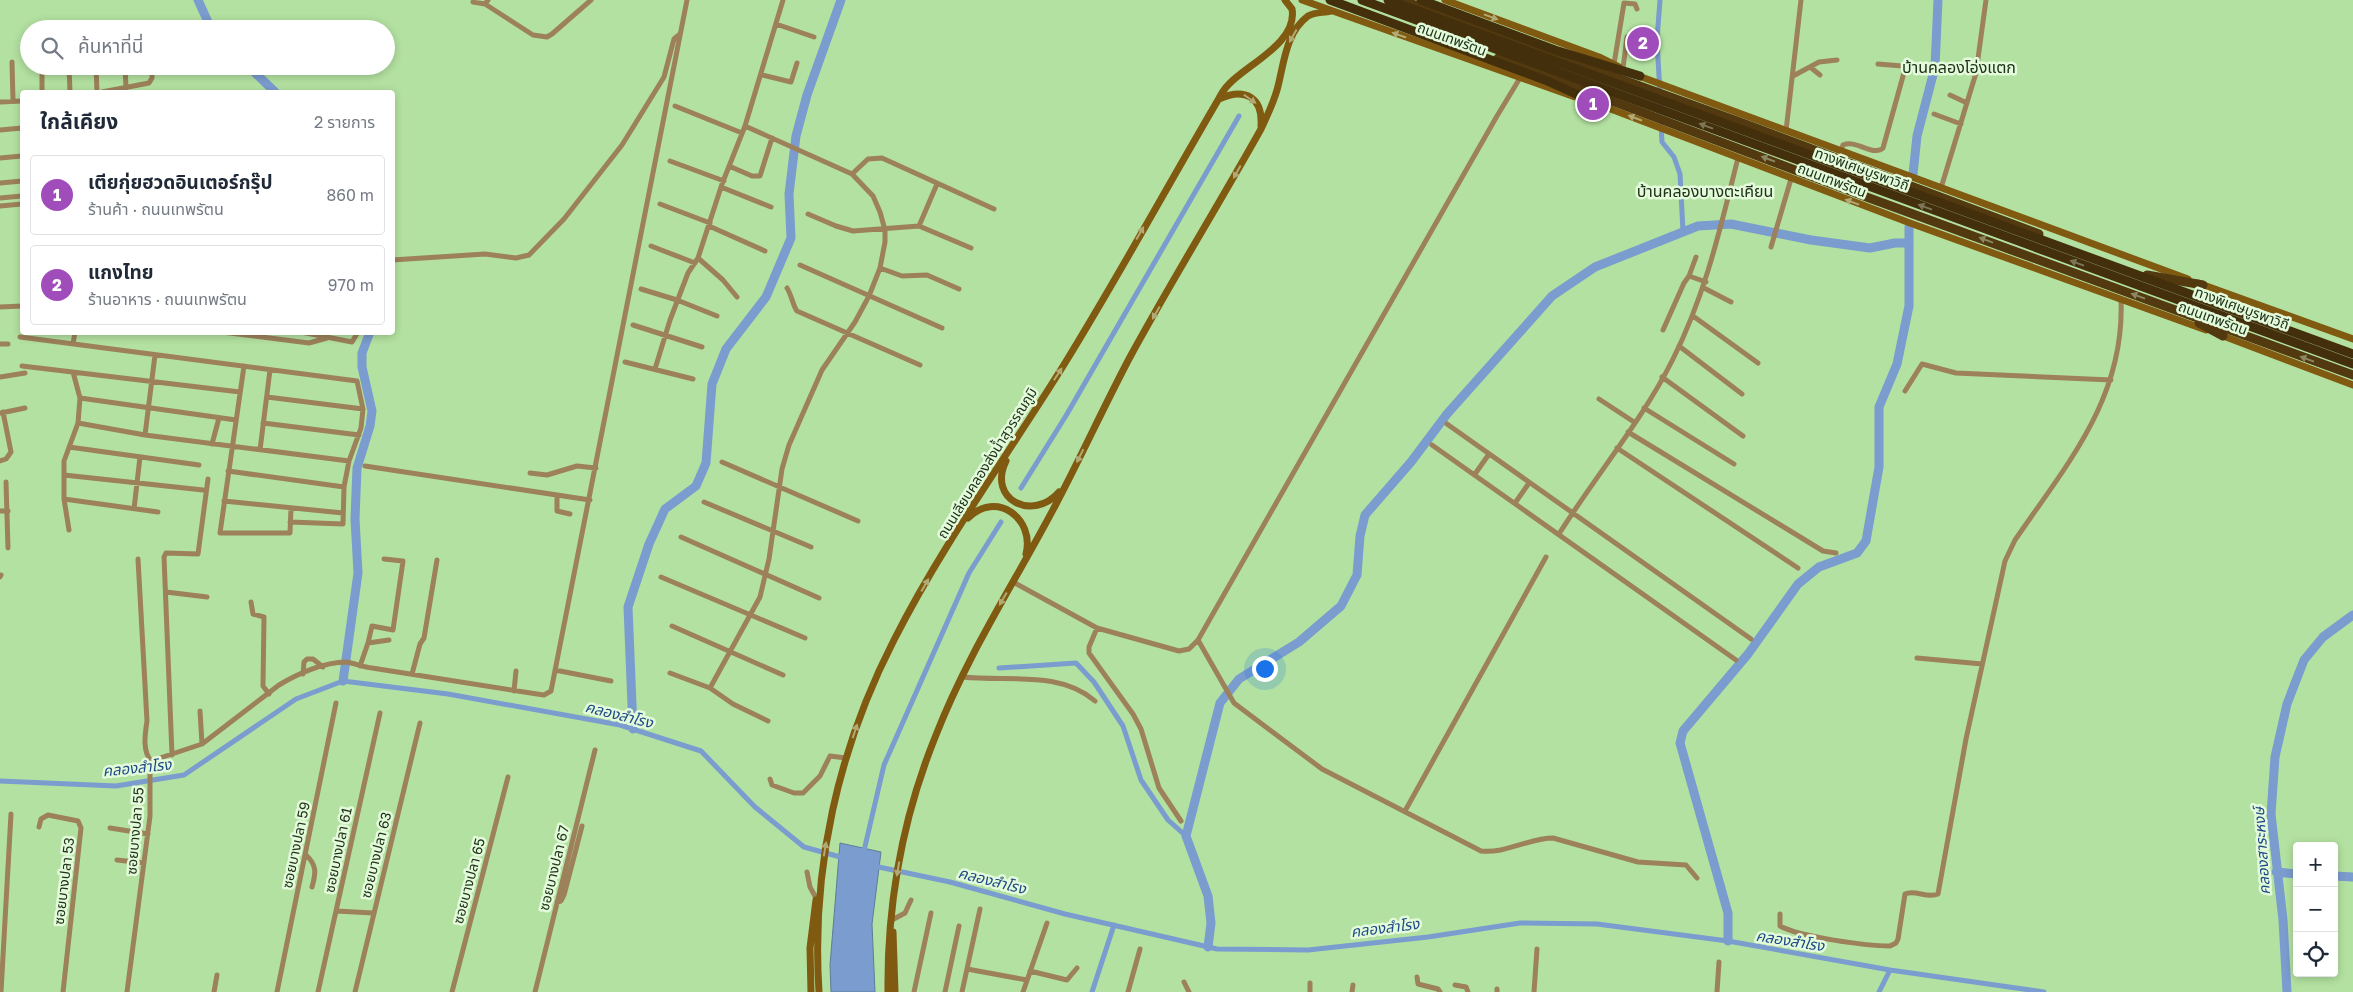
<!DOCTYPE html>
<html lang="th">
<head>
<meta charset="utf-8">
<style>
  body { margin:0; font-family:"Golos Text","Noto Sans Thai",sans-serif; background:#f2f2f3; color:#1f2937 }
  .controls { position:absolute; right:15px; bottom:15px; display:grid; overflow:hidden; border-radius:5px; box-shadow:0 2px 8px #0003 }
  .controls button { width:45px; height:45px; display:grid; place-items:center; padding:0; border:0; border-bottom:1px solid #e0e1e3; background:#fff; color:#1f2937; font:25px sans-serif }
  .you { position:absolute; left:1264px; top:668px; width:18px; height:18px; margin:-12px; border:4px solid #fff; border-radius:50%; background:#1a73e8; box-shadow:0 0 0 8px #1a73e833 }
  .badge { display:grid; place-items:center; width:32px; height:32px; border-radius:50%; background:#a04dbb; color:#fff; font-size:16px; font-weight:700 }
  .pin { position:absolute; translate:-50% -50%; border:2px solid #fff; box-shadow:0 1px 5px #0006 }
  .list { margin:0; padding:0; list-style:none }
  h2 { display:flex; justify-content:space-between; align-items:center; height:65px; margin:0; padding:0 20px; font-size:21px }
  h2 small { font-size:16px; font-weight:400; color:#747a83 }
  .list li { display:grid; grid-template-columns:32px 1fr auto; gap:15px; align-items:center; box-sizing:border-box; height:80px; margin:0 10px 10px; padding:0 10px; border:1px solid #e0e1e3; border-radius:5px }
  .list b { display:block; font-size:19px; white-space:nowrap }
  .list p { margin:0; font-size:16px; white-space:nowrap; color:#747a83 }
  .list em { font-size:16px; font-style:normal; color:#747a83 }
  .icon { flex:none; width:28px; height:28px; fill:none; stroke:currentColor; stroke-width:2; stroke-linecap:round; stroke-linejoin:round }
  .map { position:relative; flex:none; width:2353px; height:992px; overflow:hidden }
  .search { position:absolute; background:#fff; box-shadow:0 2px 8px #0003; left:20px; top:20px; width:375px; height:55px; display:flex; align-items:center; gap:12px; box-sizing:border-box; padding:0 18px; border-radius:28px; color:#747a83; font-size:19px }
  .panel { position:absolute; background:#fff; box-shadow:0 2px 8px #0003; left:20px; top:90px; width:375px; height:245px; border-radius:5px }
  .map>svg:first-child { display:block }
</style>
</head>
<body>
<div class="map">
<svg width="2353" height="992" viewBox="0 0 2353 992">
  <rect width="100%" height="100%" fill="#b3e1a1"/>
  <path fill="#7a9cce" stroke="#5f7c98" d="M840,843L881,852L872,924L875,992H831L830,965Z"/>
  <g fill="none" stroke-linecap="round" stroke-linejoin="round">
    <path stroke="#7a9cce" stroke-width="5" d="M1660,0L1657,40L1661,112
      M1661,125L1662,142L1674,157L1680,174L1683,231
      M1021,488L1067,414L1239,116
      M999,668L1076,663L1094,682L1123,726L1141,780L1168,820L1186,836
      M0,781L116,786L184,775L296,699L343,681L448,694L620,725L701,751L755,807L804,847L844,858
      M863,855L884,765L969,573L1001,522
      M874,866L950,882L1065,914L1217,949L1308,950L1428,937L1520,923L1597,924L1728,941L1890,970L2044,992
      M1092,992L1114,925
      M1879,992L1890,970"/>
    <path stroke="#7a9cce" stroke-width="9" d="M198,0L208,22L214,29
      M248,66L275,92
      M1913,174L1917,136L1935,67L1938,0
      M343,681L358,573L355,519L357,468L370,426L372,411L362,367V353L370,332
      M633,729L628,607L649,544L665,509L696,486L706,463L712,384L726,349L766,297L791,238L789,194L796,136L807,95L841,0
      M2276,872L2297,874
      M2334,876L2353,877
      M1728,941V913L1680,743L1683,731L1748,654L1798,584L1819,567L1857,553L1866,541L1879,467V407L1897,364L1909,306V227
      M1208,947L1211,923L1208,896L1186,836L1220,703L1239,679L1299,642L1341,606L1357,575L1360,536L1365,515L1411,462L1447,414L1552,296L1595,267L1698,226L1731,224L1811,240L1870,248L1895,243H1908
      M2287,992L2283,920L2271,814L2275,757L2287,704L2304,660L2323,637L2353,615"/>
    <path stroke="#9c815a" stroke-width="5" d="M474,0L473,2L485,4
      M488,0L485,4L533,35L547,37L552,34L591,0
      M776,24L814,37
      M12,62L13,101
      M1614,64L1624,3L1635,4L1637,9
      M42,66V92
      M69,66L70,92
      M96,66L97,92
      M125,66L126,88
      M1810,67L1820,75
      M1623,68L1627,37
      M762,75L791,82L797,63
      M1793,76L1819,62L1837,60
      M1520,78L1497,116L1198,640L1234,703L1322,769L1481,851C1505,854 1529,838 1553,838L1638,862L1686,865L1697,878
      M102,92L149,83L152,78V66
      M1950,95L1967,103
      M0,102L22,101
      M675,106L742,133
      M1934,114L1961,124
      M0,130L22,128
      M1786,131L1801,0
      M1841,151L1843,145C1856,139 1873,157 1883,148L1905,69L1902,66L1878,64
      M0,158L22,156
      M670,161L724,181
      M729,166L752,176H760L772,138
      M852,174L868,159L882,158L994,209
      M0,183L22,181
      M721,187L771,207
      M1941,188L1976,73L1986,0
      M0,198L22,196
      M660,204L710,223
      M0,206L22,204
      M808,214L836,226L853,231L919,226L971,248
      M709,226L765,251
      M919,226L937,184
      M651,246L695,263
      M1771,247L1791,179
      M698,258L723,280L737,297
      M392,260L485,254L516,258L529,255L564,219L622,145L664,77L674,39L680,34
      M800,265L942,328
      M880,268L902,276L927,275L959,289
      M1689,276L1696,257
      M787,288C792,296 793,306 797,311L920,365
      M1704,288L1731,302
      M641,289L677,300L717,316
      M0,307L22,306
      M1693,316L1758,363
      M633,325L702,347
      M1663,330L1684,283L1689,276L1706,282
      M222,332L309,343L327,338
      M301,332L352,342L358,332
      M20,337L357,381L363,409L361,428L349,461L344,487L343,524L290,522
      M0,344H8
      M73,344L75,332
      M1679,346L1742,394
      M155,355L145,435L349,461
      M625,362L693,379
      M22,366L240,392
      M244,366L220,533H290L291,508
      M655,369L670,320L688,273L698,258L722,184L745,126L783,0
      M0,377L25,373
      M1662,377L1743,436
      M1905,391L1922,364L1956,373L2111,380
      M267,397L363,409
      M80,398L236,420
      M1599,399L1634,422
      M1644,408L1734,464
      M1,413L25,408
      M78,423L145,435
      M263,423L359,435
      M1447,424L1751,639
      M1628,432L1823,551L1836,553
      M212,444L219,418
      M1432,445L1736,660
      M69,447L199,465
      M1617,448L1798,568
      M260,450L270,370
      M0,461L6,459L11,452L3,412
      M722,462L858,521
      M365,466L590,500
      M228,471L344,487
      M530,473L547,475L577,466L596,468
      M1475,474L1489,454
      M64,475L203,490
      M6,482L8,548
      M557,496V511L570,514
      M64,499L158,512
      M224,501L343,513
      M704,502L811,547
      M1515,503L1529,483
      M134,509L140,457
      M0,511H8
      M69,530L64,499V461L78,423L80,398L73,372
      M1559,534C1596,475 1642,421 1673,359C1706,293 1720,229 1738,158
      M681,537L819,598
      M138,559L147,721C145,734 142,752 152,762
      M0,577L1,575
      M661,577L805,638
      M1013,582L1097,628L1179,651L1189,649L1198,640
      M166,592L207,597
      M251,602L253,614L264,617L263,686L269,694
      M672,626L783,675
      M1097,628L1089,647V653L1133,714L1141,729L1159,788L1181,821
      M368,643L372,626L393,630L403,561L384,559
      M1917,658L1982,664
      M360,666L368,643L389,640
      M555,670L611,681
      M670,673L710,688L733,704L768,721
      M303,674L304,662L307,659H313L323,667
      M412,674L420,644L424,638L437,560
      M963,677C1006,682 1060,670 1095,701
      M710,688L760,597L769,559L782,469L789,445L822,370L855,322L869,296L880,268L885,242V230L880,212L873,196L852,174L745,126
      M514,691L516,671
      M200,711L202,744
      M172,755L164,557L166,553L198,554L208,479
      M770,779L772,785L794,793H803L820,776L830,756L846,758
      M1405,811L1546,557
      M39,827L41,819L48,815L78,821L81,828L63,992
      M110,828L148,834
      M306,855C317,865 316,873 312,887
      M117,860L144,863
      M807,872L810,887L816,898
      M557,902L561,901L564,895L582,826
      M336,911L373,913
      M1780,914V926C1800,937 1867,946 1890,946L1896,943L1898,939L1905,894C1915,889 1927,899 1938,894L1966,739L2005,561L2015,540C2067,464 2125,398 2121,300
      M892,920L905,913L911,900
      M967,969L1027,980
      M1030,971L1067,980L1077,968
      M1417,977L1418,984L1438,989L1440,992
      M1184,982L1189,992
      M1455,985L1466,987L1468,992
      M1,992L11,814
      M127,992L150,816V766L154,760L202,744L279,685C297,674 324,662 346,662C354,663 363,667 372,668L537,694L544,695L551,691L687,0
      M214,992L217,975
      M277,992L336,703
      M318,992L380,713
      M355,992L420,723
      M452,992L508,777
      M535,992L595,750
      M914,992L931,913
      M945,992L959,926
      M962,992L980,909
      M1023,992L1047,923
      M1128,992L1140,949
      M1310,992V983
      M1352,992L1353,985
      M1497,992V989
      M1534,992L1537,949
      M1717,992L1719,962"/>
    <path stroke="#805a11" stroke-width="7" d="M1302,0L1575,97
      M1445,0L1599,57L1619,67
      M1636,75L2188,279
      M1219,99C1245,87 1263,97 1261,126
      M1595,103L1910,223L2206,330
      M2198,283L2353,339
      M2218,334L2353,385
      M1006,461C987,500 1033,522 1059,492
      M968,518C996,490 1035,518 1026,554
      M893,932L895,992
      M811,992L810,948L816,900
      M819,992C811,869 838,749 894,640C943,543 1008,455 1065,363C1118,277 1167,187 1218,100C1221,94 1225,88 1229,84C1248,64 1298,42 1292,9L1285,0
      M888,992C887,905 903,816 936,735C967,655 1015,582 1055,506C1081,457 1104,406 1130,357C1172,280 1218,206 1261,129C1267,116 1273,104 1277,90C1284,65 1285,33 1308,16C1315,12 1323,13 1331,11"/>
    <path stroke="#523910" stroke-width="9" d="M1401,0L1737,121L2039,234
      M1498,58L1861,195L2353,375
      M2147,275L2203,285
      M2199,323L2223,336"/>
    <path stroke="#442f0d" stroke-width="9" d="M1330,0L1545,80L1598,104
      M1362,0L2353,364
      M1388,0L2353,354
      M1421,0L1555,50L1640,76"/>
  </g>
  <defs><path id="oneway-solid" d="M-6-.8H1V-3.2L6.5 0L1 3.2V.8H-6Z" transform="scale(1.25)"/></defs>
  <g fill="#b2aa76">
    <use href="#oneway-solid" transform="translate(1491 17) rotate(20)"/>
    <use href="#oneway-solid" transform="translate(1399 35) rotate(-161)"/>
    <use href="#oneway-solid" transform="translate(1293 36) rotate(119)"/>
    <use href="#oneway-solid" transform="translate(1250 99) rotate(35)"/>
    <use href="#oneway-solid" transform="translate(1635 118) rotate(-159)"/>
    <use href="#oneway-solid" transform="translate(1237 172) rotate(119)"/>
    <use href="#oneway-solid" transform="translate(1852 202) rotate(-160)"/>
    <use href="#oneway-solid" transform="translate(1140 233) rotate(-60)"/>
    <use href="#oneway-solid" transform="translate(1156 313) rotate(120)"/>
    <use href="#oneway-solid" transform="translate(1058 374) rotate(-57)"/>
    <use href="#oneway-solid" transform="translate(1080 456) rotate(117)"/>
    <use href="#oneway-solid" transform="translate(925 585) rotate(-60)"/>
    <use href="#oneway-solid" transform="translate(1003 599) rotate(120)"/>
    <use href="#oneway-solid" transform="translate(855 731) rotate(-72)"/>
    <use href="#oneway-solid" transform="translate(825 849) rotate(-81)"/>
    <use href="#oneway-solid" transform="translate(898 869) rotate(99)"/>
  </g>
  <g fill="#7c7655">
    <use href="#oneway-solid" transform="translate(1706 126) rotate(-160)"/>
    <use href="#oneway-solid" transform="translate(1925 207) rotate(-160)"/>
    <use href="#oneway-solid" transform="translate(2077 263) rotate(-160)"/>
  </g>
  <g fill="#8c8761">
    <use href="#oneway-solid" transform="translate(1768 159) rotate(-159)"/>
    <use href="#oneway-solid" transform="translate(1986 240) rotate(-160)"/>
    <use href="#oneway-solid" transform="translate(2138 296) rotate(-160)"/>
    <use href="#oneway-solid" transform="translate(2307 359) rotate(-160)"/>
  </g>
  <g text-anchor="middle" stroke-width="5" stroke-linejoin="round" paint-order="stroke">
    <g font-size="14" fill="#203219" stroke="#e3fbda">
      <text transform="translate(1452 39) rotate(20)" y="5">ถนนเทพรัตน</text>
      <text transform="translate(1862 169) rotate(20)" y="5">ทางพิเศษบูรพาวิถี</text>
      <text transform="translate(1832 180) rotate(21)" y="5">ถนนเทพรัตน</text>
      <text transform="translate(2242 308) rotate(20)" y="5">ทางพิเศษบูรพาวิถี</text>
      <text transform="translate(2213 318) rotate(20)" y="5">ถนนเทพรัตน</text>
      <text transform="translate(987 463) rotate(-58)" y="5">ถนนเลียบคลองส่งน้ำสุวรรณภูมิ</text>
      <text transform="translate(135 831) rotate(-85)" y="5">ซอยบางปลา 55</text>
      <text transform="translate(296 845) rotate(-78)" y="5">ซอยบางปลา 59</text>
      <text transform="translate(338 850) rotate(-78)" y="5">ซอยบางปลา 61</text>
      <text transform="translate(376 855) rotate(-76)" y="5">ซอยบางปลา 63</text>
      <text transform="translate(554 868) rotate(-76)" y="5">ซอยบางปลา 67</text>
      <text transform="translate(64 881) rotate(-83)" y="5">ซอยบางปลา 53</text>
      <text transform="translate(469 881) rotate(-75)" y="5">ซอยบางปลา 65</text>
    </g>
    <g font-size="15" font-style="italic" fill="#1d4986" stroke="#e3fbda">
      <text transform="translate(619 715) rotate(14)" y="5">คลองสำโรง</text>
      <text transform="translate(137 768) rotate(-6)" y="5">คลองสำโรง</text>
      <text transform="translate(2262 851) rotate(-94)" y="5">คลองสาระหงษ์</text>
      <text transform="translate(992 881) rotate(14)" y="5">คลองสำโรง</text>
      <text transform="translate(1385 928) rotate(-7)" y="5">คลองสำโรง</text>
      <text transform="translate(1790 941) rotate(9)" y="5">คลองสำโรง</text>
    </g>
    <g font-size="16" fill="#203219" stroke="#e3fbda">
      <text x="1959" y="73">บ้านคลองโอ่งแตก</text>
      <text x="1705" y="197">บ้านคลองบางตะเคียน</text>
    </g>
  </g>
</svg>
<div class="controls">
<button>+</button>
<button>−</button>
<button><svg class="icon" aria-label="locate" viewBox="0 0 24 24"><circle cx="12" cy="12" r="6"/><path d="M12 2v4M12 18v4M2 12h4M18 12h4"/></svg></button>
</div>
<div class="you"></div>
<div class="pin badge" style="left:1593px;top:104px">1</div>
<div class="pin badge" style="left:1643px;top:43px">2</div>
<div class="search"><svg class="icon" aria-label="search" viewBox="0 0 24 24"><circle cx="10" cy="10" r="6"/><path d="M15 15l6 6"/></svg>ค้นหาที่นี่</div>
<section class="panel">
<h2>ใกล้เคียง<small>2 รายการ</small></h2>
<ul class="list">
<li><span class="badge">1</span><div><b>เตียกุ่ยฮวดอินเตอร์กรุ๊ป</b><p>ร้านค้า · ถนนเทพรัตน</p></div><em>860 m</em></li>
<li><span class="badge">2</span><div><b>แกงไทย</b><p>ร้านอาหาร · ถนนเทพรัตน</p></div><em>970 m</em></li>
</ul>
</section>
</div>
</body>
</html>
